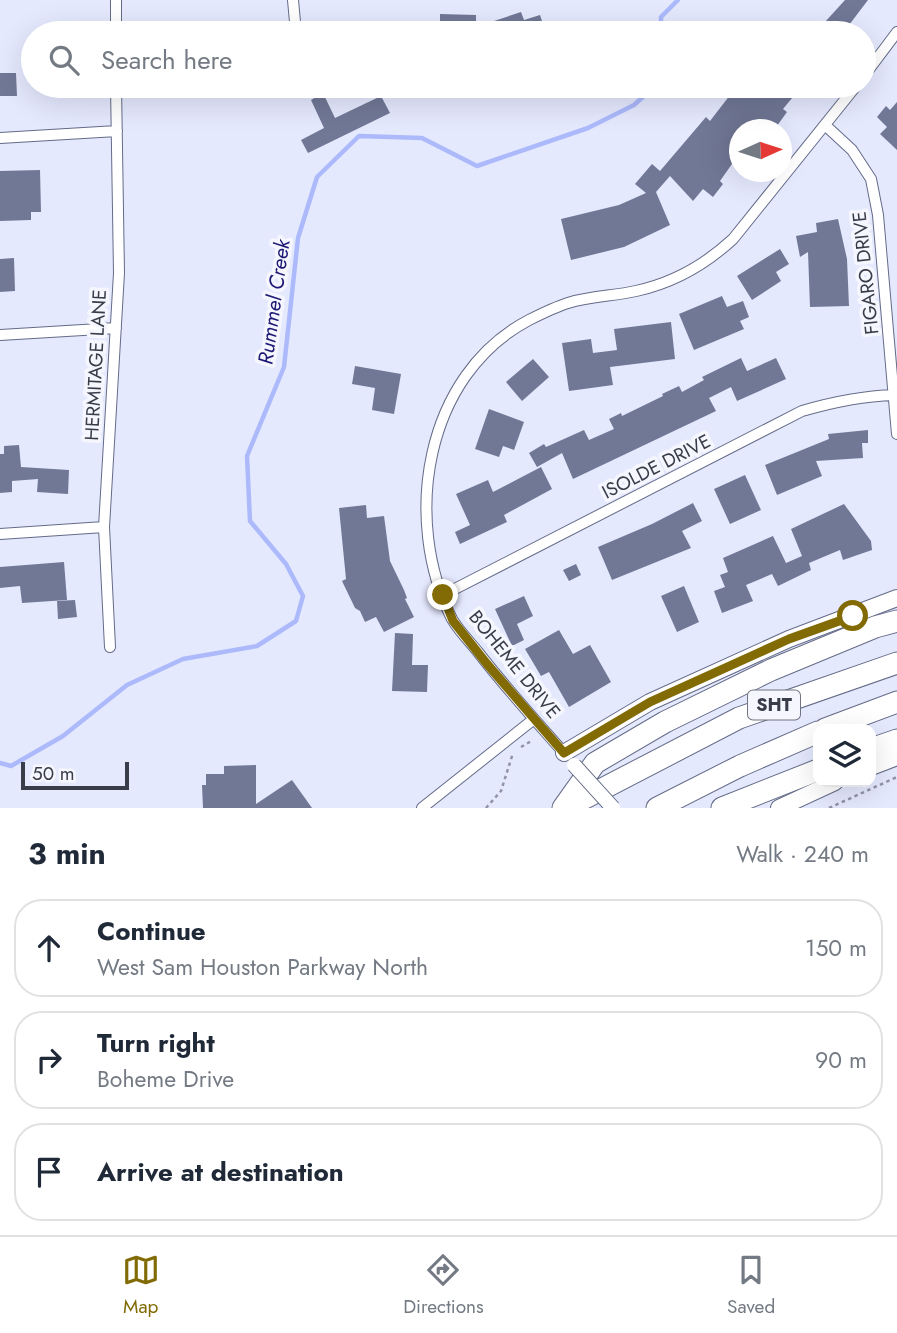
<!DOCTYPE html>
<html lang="en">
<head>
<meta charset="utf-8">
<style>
  body { margin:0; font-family:Jost,sans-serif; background:#f6f6f7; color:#1f2937 }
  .controls { position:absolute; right:21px; bottom:21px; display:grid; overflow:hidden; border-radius:14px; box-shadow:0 7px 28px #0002 }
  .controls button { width:63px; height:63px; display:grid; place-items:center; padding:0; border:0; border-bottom:2px solid #e0e1e3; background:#fff; color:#1f2937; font:35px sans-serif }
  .compass { position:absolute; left:729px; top:119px; width:63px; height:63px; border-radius:50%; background:#fff; box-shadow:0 7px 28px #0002; rotate:87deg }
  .scale { position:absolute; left:21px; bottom:18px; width:108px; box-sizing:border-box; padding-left:7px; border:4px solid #393c49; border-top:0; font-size:19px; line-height:24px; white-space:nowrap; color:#393c49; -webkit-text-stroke:5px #f6f7fe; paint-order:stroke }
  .stop { position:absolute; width:21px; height:21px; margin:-16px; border:5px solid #826b04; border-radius:50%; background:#fff }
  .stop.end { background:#826b04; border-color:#fff; box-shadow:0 2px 7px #0008 }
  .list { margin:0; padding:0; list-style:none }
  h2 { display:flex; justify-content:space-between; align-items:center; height:91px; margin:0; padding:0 28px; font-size:30px }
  h2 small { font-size:23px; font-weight:400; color:#747a83 }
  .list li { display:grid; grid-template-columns:46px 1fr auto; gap:21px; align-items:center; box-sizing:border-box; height:98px; margin:0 14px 14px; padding:0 14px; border:2px solid #e0e1e3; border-radius:28px }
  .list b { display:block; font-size:26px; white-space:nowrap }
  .list p { margin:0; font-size:23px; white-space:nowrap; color:#747a83 }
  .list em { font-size:23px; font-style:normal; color:#747a83 }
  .icon { flex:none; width:38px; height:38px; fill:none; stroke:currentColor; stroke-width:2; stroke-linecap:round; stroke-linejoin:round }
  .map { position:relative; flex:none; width:897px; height:808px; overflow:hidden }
  .search { position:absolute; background:#fff; box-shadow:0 7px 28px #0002; left:21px; right:21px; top:21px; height:77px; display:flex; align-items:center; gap:18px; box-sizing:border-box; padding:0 24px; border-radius:38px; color:#747a83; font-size:26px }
  .sheet { height:427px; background:#fff }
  nav { display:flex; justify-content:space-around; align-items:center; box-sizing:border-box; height:98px; border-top:2px solid #e0e1e3; background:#fff; font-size:19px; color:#747a83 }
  nav a { display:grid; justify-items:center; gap:4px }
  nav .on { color:#826b04 }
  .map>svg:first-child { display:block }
</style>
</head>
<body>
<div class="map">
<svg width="897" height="808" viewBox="0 0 897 808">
  <rect width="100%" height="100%" fill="#e5e9fe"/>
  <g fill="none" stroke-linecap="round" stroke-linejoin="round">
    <path stroke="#acb9fb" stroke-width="4.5" d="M661,33V17L678,0
      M0,763L11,766L63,736L127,685L183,659L257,646L296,621L303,596L286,564L250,521L247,456L284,367L298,238L317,177L359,136L422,138L477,166L588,128L634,105L655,86"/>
  </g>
  <path fill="#717896" d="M845,0H868L843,33H815Z
    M521,12L524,20L540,15L546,33H381L380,23L440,22V14L476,15V27Z
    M0,73H16L17,96H0Z
    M737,86H802L783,109L787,112L774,130H739V154L720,181L723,184L713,197L703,189L693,201L670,176L656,192L670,225L624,247L571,260L561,219L619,205L646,193L635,184L652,164L660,171L706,117L710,121Z
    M323,93L335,118L381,96L390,113L308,153L301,140L324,128L311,100Z
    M897,102V150L880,134L887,127L877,117L886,106L890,110Z
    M40,170L41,212H31V220L0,221V171Z
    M838,219L847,259L849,306L810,307L808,252L800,257L796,236L817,232L816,223Z
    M780,249L789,264L776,272L781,281L752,300L737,276Z
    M14,258L15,291L0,292V259Z
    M722,296L727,307L743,301L749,317L740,321L744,329L694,350L679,314Z
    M671,322L675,359L610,367L613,385L569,391L562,343L591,339L593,353L617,350L614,329Z
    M741,358L747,371L776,358L786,379L737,401L731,387L709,398L716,411L573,479L562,453L537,467L529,453L544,444L546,447L584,430L589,440L614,429L609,419L621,413L622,416L663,396L662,394L679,386L682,392L704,380L702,377Z
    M533,359L549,377L522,401L506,382Z
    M355,366L401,374L394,414L372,410L375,388L352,384Z
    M489,409L524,422L514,450L503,446L499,457L475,449Z
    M868,430V443H862L863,458L816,461L822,476L777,495L765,465L829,439L828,434Z
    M19,445L21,467L69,470L68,494L37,492L38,479L12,481V492L0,493V454H4V446Z
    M541,467L552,489L504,515L507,522L460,544L455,532L470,525L456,494L488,480L493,492Z
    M745,475L761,510L730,524L714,489Z
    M693,503L702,521L682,531L691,548L612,580L598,547L652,524Z
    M844,504L871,541L872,550L843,560L840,550L809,563L811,570L778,586L772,574L746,585L753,601L722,613L714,591L725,587L720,575L728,572L723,558L773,536L786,563L802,556L791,529Z
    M366,505L367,518L384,516L390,561L404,590L407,598L405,599L414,617L384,632L376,617L365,622L360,611L355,608L342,581L346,579L339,508Z
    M64,562L67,600L22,603L20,586L0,588V567Z
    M576,564L581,575L569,581L563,570Z
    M684,586L699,622L677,632L661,596Z
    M524,596L533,616L517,624L524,640L512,646L495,609Z
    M75,600L77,617L58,619L57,601Z
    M559,630L573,654L590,645L611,682L569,707L549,672L541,676L525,649Z
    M395,633L413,634L412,665H428L427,692L392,691Z
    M256,765V804L292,780L312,808H203L202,785H206V774H224V766Z"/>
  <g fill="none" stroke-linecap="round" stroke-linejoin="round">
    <g stroke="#646b88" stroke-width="12">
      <path id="minor" d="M116,0V33
        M293,0L296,33
        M864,76L897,32
        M825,125L852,150L871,179L878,215L897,434
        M0,138L117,131
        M0,335L116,328
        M0,534L104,527
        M443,595L802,411C833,402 862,396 894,395
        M110,647L104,527L119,273L116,86
        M564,753C535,720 505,687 478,652C470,642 459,631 452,619C402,520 424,375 529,320C541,314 555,307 568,303C590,296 614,296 636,291C673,283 706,264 733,239L856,86
        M422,808L534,719"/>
    </g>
    <g stroke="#646b88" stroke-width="18">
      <path id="secondary" d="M564,753L650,702L789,639L897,598
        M871,767L897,757
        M779,808L835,782"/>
    </g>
    <g stroke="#646b88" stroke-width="23">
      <path id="motorway" d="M825,729L897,702
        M871,749L897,740
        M579,801L739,718L897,663
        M563,808L595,763L665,722L771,670L875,627L897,621
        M657,808L740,766L818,732
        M722,808L818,770"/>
    </g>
    <path stroke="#9094a5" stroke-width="2.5" stroke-dasharray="3.5 3.5" stroke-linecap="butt" d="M521,747L533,740
      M486,808L501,791L513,753
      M829,808L897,777"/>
    <use href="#minor" stroke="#fff" stroke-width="10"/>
    <use href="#secondary" stroke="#fff" stroke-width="16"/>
    <use href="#motorway" stroke="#fff" stroke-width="21"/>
    <g stroke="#646b88" stroke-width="16" stroke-linecap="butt">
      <path id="tertiary-bridge" d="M574,765L613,808"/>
    </g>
    <use href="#tertiary-bridge" stroke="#fff" stroke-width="14"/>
  </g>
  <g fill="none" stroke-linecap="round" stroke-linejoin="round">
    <path stroke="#826b04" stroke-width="9" d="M443,595L453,621L487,664L564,753L650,702L789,639L853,616"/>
  </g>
  <g text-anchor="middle" stroke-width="7" stroke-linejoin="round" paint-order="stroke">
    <rect fill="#f6f7fe" stroke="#72747f" stroke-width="2" x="748" y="690.5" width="52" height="29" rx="5"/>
    <g font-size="18" font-weight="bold" fill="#393c49">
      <text x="774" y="711">SHT</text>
    </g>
    <g font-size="19" fill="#393c49" stroke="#f6f7fe">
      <text transform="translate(865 273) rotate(-96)" y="7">FIGARO DRIVE</text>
      <text transform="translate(95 365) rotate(-87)" y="7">HERMITAGE LANE</text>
      <text transform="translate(656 466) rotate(-27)" y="7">ISOLDE DRIVE</text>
      <text transform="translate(515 664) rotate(51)" y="7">BOHEME DRIVE</text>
    </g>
    <g font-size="21" font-style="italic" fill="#1e1974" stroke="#f6f7fe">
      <text transform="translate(274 302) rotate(-82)" y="7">Rummel Creek</text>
    </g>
  </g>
</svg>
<div class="controls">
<button><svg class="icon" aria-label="layers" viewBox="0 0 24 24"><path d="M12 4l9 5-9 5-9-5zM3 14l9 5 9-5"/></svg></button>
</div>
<svg class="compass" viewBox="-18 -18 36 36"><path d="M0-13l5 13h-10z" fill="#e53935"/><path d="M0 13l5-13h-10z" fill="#747a83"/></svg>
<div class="scale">50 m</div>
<div class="stop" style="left:853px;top:616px"></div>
<div class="stop end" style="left:443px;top:595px"></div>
<div class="search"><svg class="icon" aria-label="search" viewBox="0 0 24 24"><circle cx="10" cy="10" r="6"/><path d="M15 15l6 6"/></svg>Search here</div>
</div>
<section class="sheet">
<h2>3 min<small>Walk · 240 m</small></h2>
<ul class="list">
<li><svg class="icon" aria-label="ahead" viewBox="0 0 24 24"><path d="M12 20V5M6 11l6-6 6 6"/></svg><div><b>Continue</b><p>West Sam Houston Parkway North</p></div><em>150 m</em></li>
<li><svg class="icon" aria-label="right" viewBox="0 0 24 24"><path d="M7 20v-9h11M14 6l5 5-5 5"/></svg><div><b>Turn right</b><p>Boheme Drive</p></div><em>90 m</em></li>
<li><svg class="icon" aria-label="arrive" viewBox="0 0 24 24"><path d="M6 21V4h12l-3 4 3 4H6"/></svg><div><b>Arrive at destination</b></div></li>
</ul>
</section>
<nav>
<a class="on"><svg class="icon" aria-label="map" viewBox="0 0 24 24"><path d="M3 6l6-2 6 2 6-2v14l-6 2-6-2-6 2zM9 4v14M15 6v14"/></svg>Map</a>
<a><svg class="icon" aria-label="directions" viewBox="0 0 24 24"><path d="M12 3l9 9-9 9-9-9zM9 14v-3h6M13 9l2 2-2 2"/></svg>Directions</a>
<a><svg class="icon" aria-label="saved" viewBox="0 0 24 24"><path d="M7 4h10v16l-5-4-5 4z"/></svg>Saved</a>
</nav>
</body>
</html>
